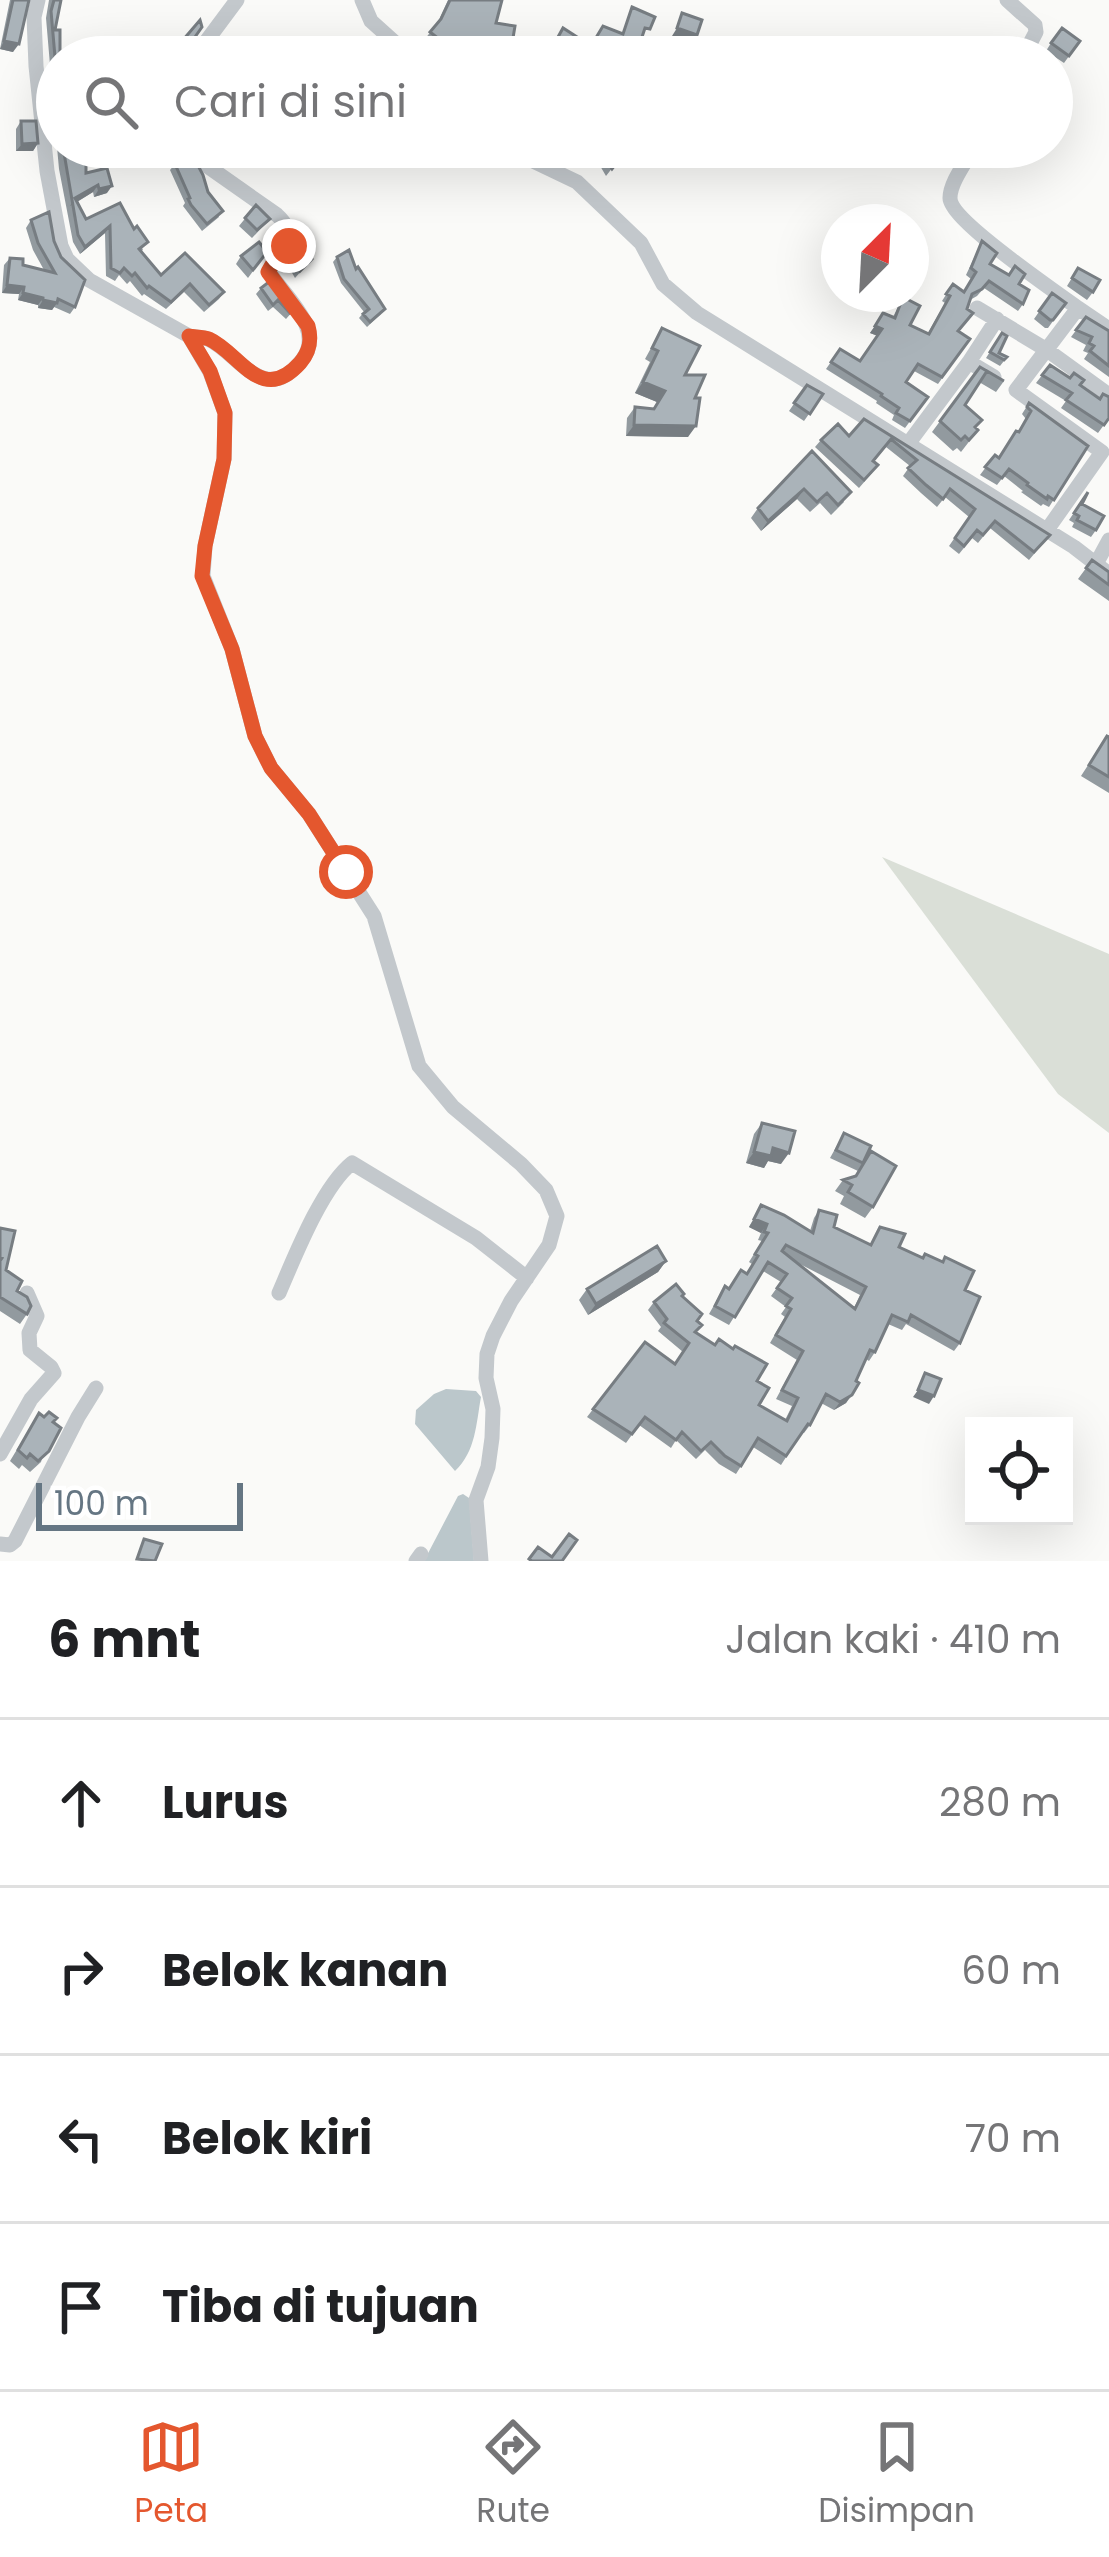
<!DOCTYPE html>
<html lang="id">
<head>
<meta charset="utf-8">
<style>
  body { margin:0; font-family:Poppins,sans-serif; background:#f6f6f6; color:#202124 }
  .controls { position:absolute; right:36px; bottom:36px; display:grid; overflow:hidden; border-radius:0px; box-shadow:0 12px 48px #0002 }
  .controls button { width:108px; height:108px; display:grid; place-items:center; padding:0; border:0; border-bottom:3px solid #e0e0e0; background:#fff; color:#202124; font:60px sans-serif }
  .compass { position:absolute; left:821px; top:204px; width:108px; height:108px; border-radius:50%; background:#fff; box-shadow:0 12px 48px #0002; rotate:24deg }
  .scale { position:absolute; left:36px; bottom:30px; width:207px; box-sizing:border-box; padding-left:12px; border:6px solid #657683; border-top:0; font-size:33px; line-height:42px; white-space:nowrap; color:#657683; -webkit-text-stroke:9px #fff; paint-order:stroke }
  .stop { position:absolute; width:36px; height:36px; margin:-27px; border:9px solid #e4572e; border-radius:50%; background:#fff }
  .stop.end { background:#e4572e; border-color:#fff; box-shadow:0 3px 12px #0008 }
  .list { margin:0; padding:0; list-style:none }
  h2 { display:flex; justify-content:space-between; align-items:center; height:156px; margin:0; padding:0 48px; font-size:51px }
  h2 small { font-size:39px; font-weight:400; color:#757577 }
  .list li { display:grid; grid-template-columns:78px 1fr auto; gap:36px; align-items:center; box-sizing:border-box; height:168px; padding:0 48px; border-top:3px solid #e0e0e0 }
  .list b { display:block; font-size:45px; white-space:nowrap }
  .list em { font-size:39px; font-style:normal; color:#757577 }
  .icon { flex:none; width:66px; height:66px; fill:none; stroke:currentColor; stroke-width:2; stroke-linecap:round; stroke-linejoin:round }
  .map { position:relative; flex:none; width:1109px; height:1561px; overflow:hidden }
  .search { position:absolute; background:#fff; box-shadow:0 12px 48px #0002; left:36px; right:36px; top:36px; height:132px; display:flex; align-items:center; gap:30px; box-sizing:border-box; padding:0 42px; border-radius:66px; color:#757577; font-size:45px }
  .sheet { height:828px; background:#fff }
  nav { display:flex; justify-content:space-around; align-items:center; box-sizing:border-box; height:168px; border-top:3px solid #e0e0e0; background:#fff; font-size:33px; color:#757577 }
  nav a { display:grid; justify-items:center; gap:6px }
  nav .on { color:#e4572e }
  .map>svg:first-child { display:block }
</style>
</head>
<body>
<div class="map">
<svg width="1109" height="1561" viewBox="0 0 1109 1561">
  <rect width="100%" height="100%" fill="#fafaf8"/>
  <path fill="#dadfd7" d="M882,857L1109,954V1133L1058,1094Z"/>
  <path fill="#bbc7cb" d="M446,1389L476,1391L481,1397C476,1424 476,1451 455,1471L415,1424L416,1410L434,1394Z
    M463,1494L469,1498L474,1561H424L458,1496Z"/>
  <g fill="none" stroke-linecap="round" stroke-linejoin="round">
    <path stroke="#c3c8cc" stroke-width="15" d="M38,0L34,17L36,66L47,171L61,246L67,259L89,280L189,336L210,372L225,413L224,459L205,546L203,576L232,649L255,736L271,768L309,814L374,916L419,1066L453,1107L521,1164L546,1190L557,1216L549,1245L511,1301L493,1336L487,1354L486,1378L493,1409L492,1438L488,1467L476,1500L481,1561
      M362,0L371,21L411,57
      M1007,0L1035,25L1036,32L1023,57
      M200,57L202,47L237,0
      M516,147L531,160L577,182L641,243L663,284L697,313L1074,547L1109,574
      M974,147C967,161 950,182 950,198C950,220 1056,292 1078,308L1016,390L1102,452L1047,530
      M977,308L1047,350L1109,395
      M1078,308L1109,329
      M189,336C194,337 203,337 208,339C237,351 264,409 302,360C326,330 285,297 269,272L276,258L289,246C292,234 286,223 277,215L203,163L192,147
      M994,377L969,362L997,319
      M908,444L969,362
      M1096,564L1109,540
      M279,1293C295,1256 322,1187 352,1163L476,1238L527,1278
      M0,1454L31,1399L54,1373L51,1367L30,1350L29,1333L37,1316L27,1293
      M0,1544L10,1545L15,1541L78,1417L96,1388
      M416,1561L421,1554"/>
  </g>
  <path fill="#929a9f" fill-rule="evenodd" d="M10,0H29L13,52L0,49Z
    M49,0H61L55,30L57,147L46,18Z
    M448,0H502L496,23L522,57H440L443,53L424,40L437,24Z
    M1080,41L1064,63L1046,51L1051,43Z
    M21,121L38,143L33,151H16V129Z
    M57,147H86V173L107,193L94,197L93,192L77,202L86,219L120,203L143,250L141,251L161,275L224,292L219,299L204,312L184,292L166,309L144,294L142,296L130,281L127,284L119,275L115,281L106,276L105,233L80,254L73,242L59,169Z
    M561,147H619L624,153L606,176L599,164L585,156L578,168L566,160L571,154Z
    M175,164L208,192L219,217L202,231L183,206L185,203L170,170Z
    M256,205L270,219L252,238L239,226Z
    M31,220L54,241L75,307L70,314L54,307L52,310L38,308V305L18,300L19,294L2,293L4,265L10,258L23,265L44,270L33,250L26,228Z
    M982,241L990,264L1019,284L1023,304L1018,311L984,288L977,296L970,300L959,331L970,339L938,384L914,371L906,382L928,397L905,428L892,420L894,415L876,403L877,401L826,369L840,349L860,361L878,336L870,333L879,320L893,317L903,297L910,325L928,333L945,303L942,301L953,284L964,292L971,279L966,275Z
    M267,252L248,278L236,264L241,256Z
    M292,257L312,259L295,278L287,264Z
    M337,257L356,269L381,314L367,327L359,318L364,312L341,283L333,262Z
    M1078,268L1093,292L1087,300L1067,286Z
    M261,288L293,311L286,319L273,307L268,311L256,294Z
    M1052,293L1066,303L1048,328H1045L1034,319Z
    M1086,317L1109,331V377L1084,359L1088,353L1083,351L1086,345L1071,337Z
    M662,328L695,398L688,437L626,436L627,418L635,407L653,409L657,402L635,393L650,362L645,359Z
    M1002,333L999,353L1007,357L1000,366L986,358Z
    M1050,365L1100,399L1109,418L1098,433L1061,408L1066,401L1036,383Z
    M980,367L1004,381L996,392L979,382L965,405L978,430L961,452L957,448L953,451L932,432Z
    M807,385L823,394L804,421L789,411Z
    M1029,403L1088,446L1049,507L1043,504L1041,506L1021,492L1023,491L1004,476L997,485L980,475L995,455L999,457L1018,432L1026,419L1022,414Z
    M864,419L1050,535L1029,560L990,528L978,543L972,538L959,554L949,546L969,517L945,497L937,507L921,493L903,476L910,466L886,447L874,461L872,473L859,488L815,447L821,440L849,436Z
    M812,451L844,502L831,515L820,503L810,512L797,499L761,531L751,518L758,508Z
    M1088,492L1082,504L1096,530L1091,537L1072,527L1074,523L1069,520Z
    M1092,560L1109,572V601L1078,579Z
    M1107,736L1109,737V793L1081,776Z
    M762,1123L781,1164L768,1161L764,1168L746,1163L754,1134Z
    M844,1133L864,1161L873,1207L865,1218L840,1204L844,1196L835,1191L843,1180L855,1177L861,1166L858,1171L830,1158Z
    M761,1205L810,1231L814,1218L819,1210L834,1227L870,1245L880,1227L899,1247L965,1290L960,1343L954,1351L906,1324L902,1330L888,1324L875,1352L869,1361L866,1359L846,1403L834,1410L821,1403L810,1425L804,1433L802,1432L781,1465L753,1447L736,1474L719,1464L705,1450L696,1459L676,1440L671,1448L639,1425L626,1443L587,1417L645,1342L675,1364L683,1352L658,1331L661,1327L648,1310L654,1302L682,1297L697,1321L695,1332L757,1381L759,1405L785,1420L792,1406L776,1399L797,1360L770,1343L785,1317L781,1314L786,1307L771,1296L781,1282L763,1271L729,1325L709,1314L725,1286L729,1288L747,1273L752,1264L749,1262L762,1241L758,1240L761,1233L749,1227ZM794,1261L860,1295L854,1308Z
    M0,1228L6,1270L27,1314L20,1324L0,1311Z
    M666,1261L658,1272L588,1315L579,1300L587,1289Z
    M39,1413L53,1422L41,1462L30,1472L22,1465L19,1469L10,1461Z"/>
  <path fill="#777d82" d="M677,28L697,35L692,42L672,36Z
    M4,41L19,44L13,52L0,49Z
    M38,143L33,151H16L22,144Z
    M98,185L93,192L70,206L75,198Z
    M112,186L107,193L94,197L99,189Z
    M110,226L105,233L80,254L85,247Z
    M7,285L24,287L19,294L2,293Z
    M23,293L43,298L38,305L18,300Z
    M43,300L57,303L52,310L38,308Z
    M875,326L882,329L878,336L870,333Z
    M643,382L665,391L657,402L635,393Z
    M634,425L696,426L688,437L626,436Z
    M804,489L797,499L761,531L768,521Z
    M773,1148L789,1153L781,1164L768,1161L764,1168L746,1163L754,1152Z
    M754,1219L767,1224L761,1233L749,1227Z
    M666,1261L658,1272L588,1315L596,1304Z
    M918,1390L934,1396L929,1404L913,1397Z
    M852,1395L846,1403L834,1410L840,1402Z"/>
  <path fill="#aab3b9" stroke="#777d82" stroke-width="3" fill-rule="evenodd" d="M13,0H29L19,44L4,41Z
    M54,0H61L55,30H60V57H57V80L51,11Z
    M450,0H502L496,23L515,26L512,44L526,49L522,57H446L441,55L448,46L430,32L441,19Z
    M632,7L655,17L650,29L645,28L638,49L645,57H547L563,28L591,46L603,26L623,34Z
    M682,13L702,20L697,35L677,28Z
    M200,20L202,27L195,37L193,53L196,57H176L180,50L177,47Z
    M1062,28L1080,41L1069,56L1051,43Z
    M21,121H36L38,143L22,144Z
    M63,147H86V173L107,168L112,186L99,189L98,185L75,198L86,219L120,203L134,229L137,226L148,242L139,249L161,275L185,253L224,292L209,305L190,284L171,302L149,286L147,288L135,273L132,276L124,268L120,273L111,268L110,226L85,247L78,235Z
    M575,147H619L624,153L612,169L604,157L590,149L583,160L572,153Z
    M193,156L203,175L208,192L223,211L207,224L191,205L188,199L190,198L175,164Z
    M256,205L270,219L257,230L245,218Z
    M49,212L54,241L61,257L85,280L75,307L58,299L57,303L43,300V298L23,293L24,287L7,285L10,258L23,259V265L55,273L38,243L31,220Z
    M982,241L997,253L990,264L1009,275L1015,266L1025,274L1019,284L1029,290L1023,304L989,281L982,289L972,294L967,309L973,313L958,331L970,339L942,377L918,364L906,382L928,397L910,421L896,413L899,408L881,396L882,394L831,362L840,349L860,361L882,329L875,326L883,313L895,318L903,297L920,306L910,325L929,334L950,296L946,294L953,284L964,292L976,272L971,268Z
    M259,242L267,252L253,270L241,256Z
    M304,245L312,259L300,271L292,257Z
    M349,250L356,269L358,267L385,309L370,322L363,314L369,309L344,279L337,257Z
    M1078,268L1100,280L1093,292L1072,278Z
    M270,281L293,311L290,313L278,300L273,305L261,288Z
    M1052,293L1066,303L1053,320H1050L1039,311Z
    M1086,317L1109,331V366L1090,351L1094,346L1089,343L1092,337L1076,330Z
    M662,328L700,346L685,375H705L695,398H700L696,426L634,425L635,407L654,409L665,391L643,382L658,351L652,348Z
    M1002,333L1007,336L999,353L1007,357L1004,360L990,352Z
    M1050,365L1070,378L1074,373L1084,380L1080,385L1100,399L1103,394L1109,397V418L1104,425L1066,400L1072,393L1042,375Z
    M980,367L1004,381L987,371L965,405L982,420L975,427L978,430L969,440L965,436L961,440L940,421Z
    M807,385L823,394L810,414L794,403Z
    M1029,403L1088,446L1054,500L1048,496L1047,499L1027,485L1028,483L1009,469L1002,478L985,467L995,455L999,458L1016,431L1019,432L1031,411L1027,407Z
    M864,419L1050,535L1034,552L995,521L983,535L977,530L964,546L955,538L975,509L950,489L943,499L926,485L908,468L917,460L891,439L873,461L878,465L864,480L821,440L838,424L849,436Z
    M812,451L851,492L838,505L827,493L817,502L804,489L768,521L758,508Z
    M1088,492L1082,504L1104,516L1096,530L1077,520L1079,516L1074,513Z
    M1092,560L1109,572V585L1086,568Z
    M1107,736L1109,737V777L1089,765Z
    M762,1123L795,1131L789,1153L773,1148L771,1156L754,1152Z
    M844,1133L871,1146L863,1163L836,1150Z
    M871,1151L896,1166L873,1207L848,1192L852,1185L843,1180L856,1176Z
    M761,1205L784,1215L813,1233L819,1210L837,1215L834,1227L871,1245L880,1227L905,1234L899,1247L923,1258L925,1254L943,1262L945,1257L974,1271L965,1290L980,1297L960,1343L911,1315L908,1322L892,1315L875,1352L870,1350L856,1381L859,1383L852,1395L840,1402L826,1394L810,1425L808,1424L786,1456L758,1438L741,1466L725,1456L711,1442L701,1451L682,1432L676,1440L645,1417L632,1434L593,1409L645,1342L675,1364L689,1343L664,1323L667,1319L654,1302L676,1284L684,1294L682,1296L702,1314L697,1321L702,1325L695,1332L715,1345L719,1339L733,1349L735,1346L767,1364L757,1381L769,1388L759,1405L787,1421L798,1398L782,1390L803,1351L776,1335L791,1309L786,1306L792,1298L777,1288L787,1274L768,1262L735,1317L715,1306L725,1286L729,1289L741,1270L747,1274L758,1256L755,1254L768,1233L764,1232L767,1224L754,1219ZM786,1245L866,1287L855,1309L782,1251Z
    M0,1228L15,1231L6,1270L22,1281L17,1291L27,1297L31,1306L27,1314L0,1297V1261L2,1258L0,1257Z
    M657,1246L666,1261L596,1304L587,1289Z
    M925,1373L941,1379L934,1396L918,1390Z
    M49,1412L57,1418L53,1422L61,1428L49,1451L38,1461L30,1454L27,1458L18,1450L39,1413L44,1417Z
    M569,1534L577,1540L562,1561H532L529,1559L538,1547L552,1557Z
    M144,1539L162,1544L155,1561L137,1559Z"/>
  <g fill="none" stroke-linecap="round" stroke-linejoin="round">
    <path stroke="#e4572e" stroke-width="15" d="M289,246L276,258L268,272L308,326C312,340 310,351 300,363C261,406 240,353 209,339C203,337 194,337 189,336L210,371L225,413L224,459L205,546L202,576L232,649L255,736L271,768L309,814L346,872"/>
  </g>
</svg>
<div class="controls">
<button><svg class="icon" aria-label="locate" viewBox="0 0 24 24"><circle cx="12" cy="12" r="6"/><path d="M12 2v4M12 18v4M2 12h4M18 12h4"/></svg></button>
</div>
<svg class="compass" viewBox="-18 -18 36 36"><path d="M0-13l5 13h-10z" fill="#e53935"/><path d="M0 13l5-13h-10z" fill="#757577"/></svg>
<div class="scale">100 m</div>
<div class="stop" style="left:346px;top:872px"></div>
<div class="stop end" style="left:289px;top:246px"></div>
<div class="search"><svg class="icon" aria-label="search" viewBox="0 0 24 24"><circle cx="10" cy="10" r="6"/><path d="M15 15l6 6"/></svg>Cari di sini</div>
</div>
<section class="sheet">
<h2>6 mnt<small>Jalan kaki · 410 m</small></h2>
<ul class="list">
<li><svg class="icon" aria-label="ahead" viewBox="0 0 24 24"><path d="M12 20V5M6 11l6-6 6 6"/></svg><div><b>Lurus</b></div><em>280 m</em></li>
<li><svg class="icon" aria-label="right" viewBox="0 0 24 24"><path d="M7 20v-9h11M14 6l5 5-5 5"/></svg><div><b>Belok kanan</b></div><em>60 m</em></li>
<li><svg class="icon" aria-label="left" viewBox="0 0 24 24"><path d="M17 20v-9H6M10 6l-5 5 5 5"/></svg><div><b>Belok kiri</b></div><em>70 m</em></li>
<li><svg class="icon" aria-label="arrive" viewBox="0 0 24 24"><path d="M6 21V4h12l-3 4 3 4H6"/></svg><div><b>Tiba di tujuan</b></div></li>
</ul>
</section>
<nav>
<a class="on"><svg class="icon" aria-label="map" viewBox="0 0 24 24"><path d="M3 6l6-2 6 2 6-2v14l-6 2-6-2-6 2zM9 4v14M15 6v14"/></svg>Peta</a>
<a><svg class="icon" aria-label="directions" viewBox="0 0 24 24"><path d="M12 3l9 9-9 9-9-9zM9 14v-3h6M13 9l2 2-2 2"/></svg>Rute</a>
<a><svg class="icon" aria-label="saved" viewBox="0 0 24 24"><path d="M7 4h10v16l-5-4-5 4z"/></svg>Disimpan</a>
</nav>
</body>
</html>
